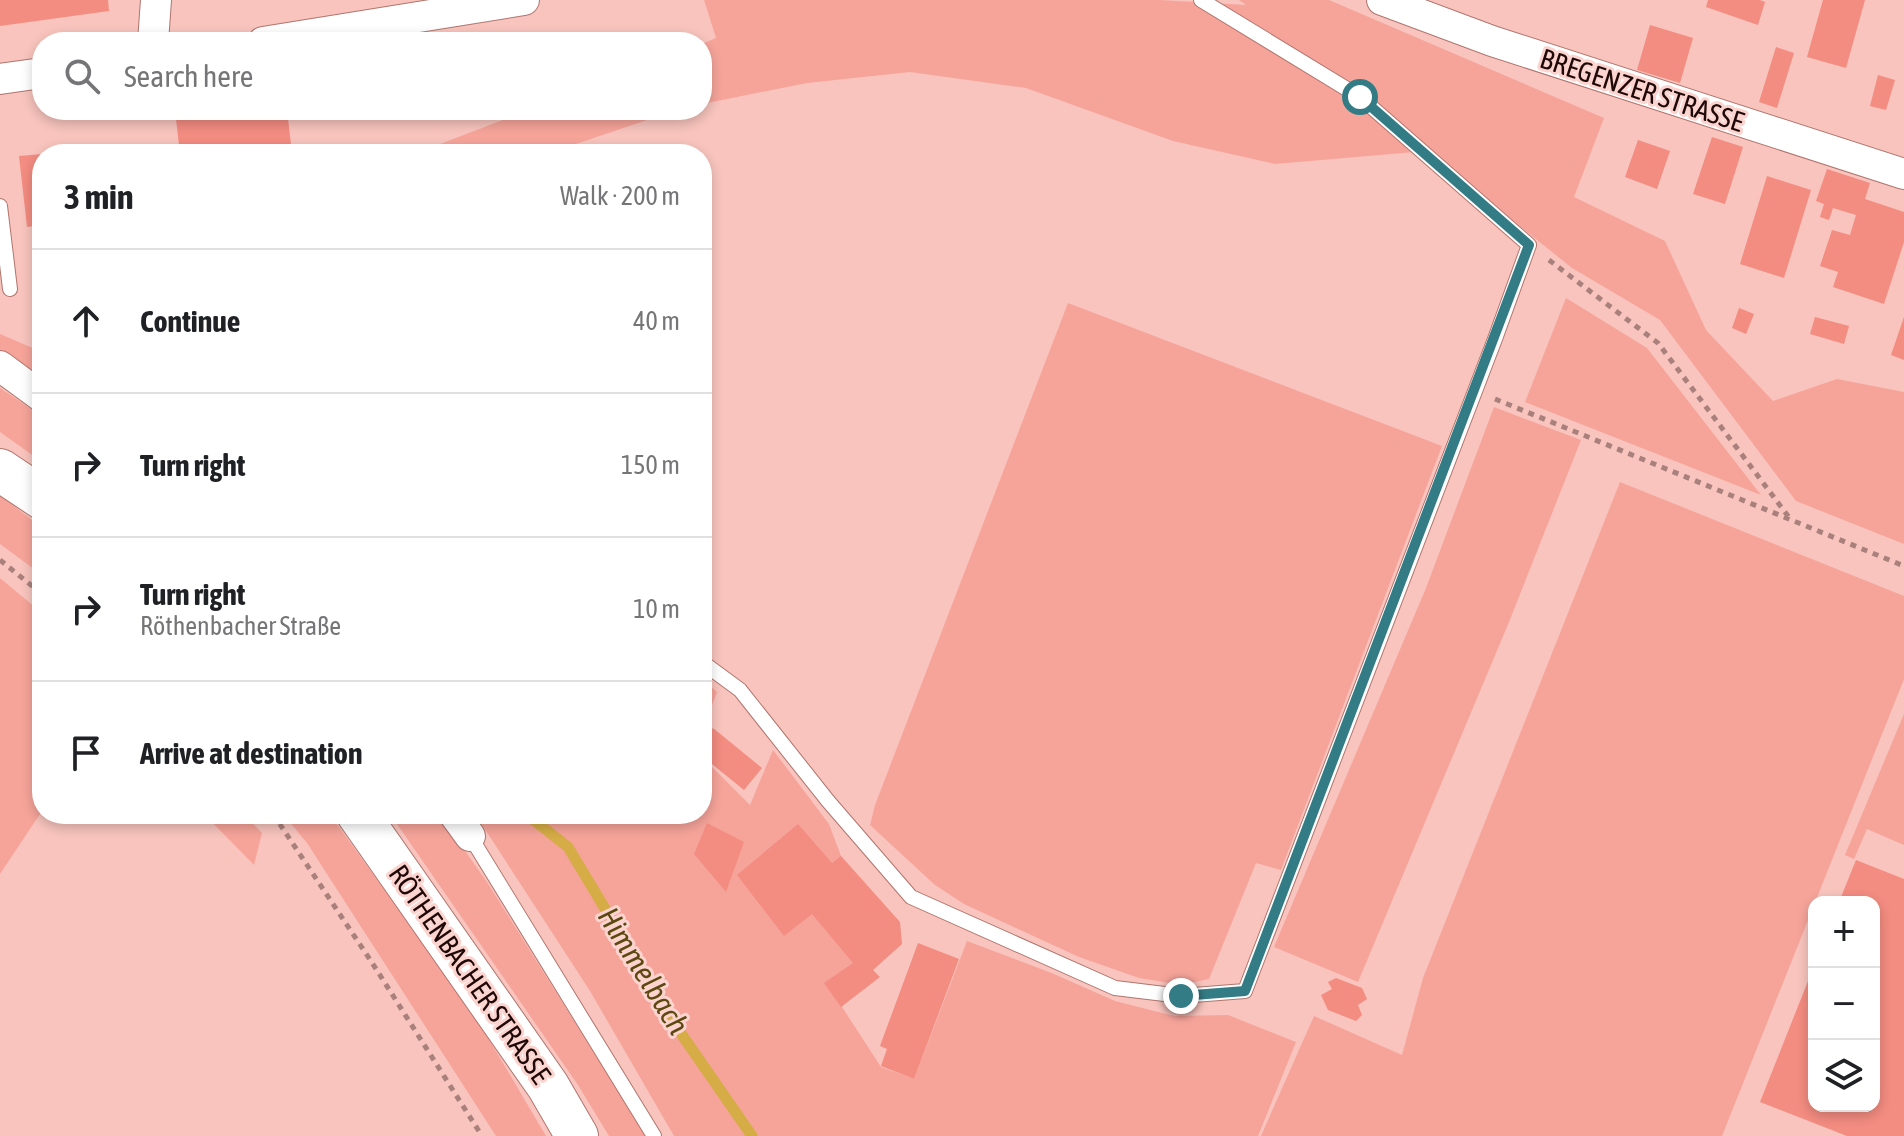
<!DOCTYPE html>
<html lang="en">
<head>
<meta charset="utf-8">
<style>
  body { margin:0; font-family:"Asap Condensed",sans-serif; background:#f2f2f2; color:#202124 }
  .controls { position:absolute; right:24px; bottom:24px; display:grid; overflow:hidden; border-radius:16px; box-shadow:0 4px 12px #0003 }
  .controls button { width:72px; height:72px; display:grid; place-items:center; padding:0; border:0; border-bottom:2px solid #e0e0e0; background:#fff; color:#202124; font:40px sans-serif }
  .stop { position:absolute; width:24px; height:24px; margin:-18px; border:6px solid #347c85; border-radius:50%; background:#fff }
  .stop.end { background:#347c85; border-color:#fff; box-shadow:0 2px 8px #0008 }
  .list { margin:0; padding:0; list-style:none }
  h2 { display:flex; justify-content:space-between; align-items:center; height:104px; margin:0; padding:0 32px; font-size:34px }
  h2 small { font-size:26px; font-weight:400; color:#757577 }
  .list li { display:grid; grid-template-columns:52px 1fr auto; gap:24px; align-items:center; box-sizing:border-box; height:144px; padding:0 32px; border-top:2px solid #e0e0e0 }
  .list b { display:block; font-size:30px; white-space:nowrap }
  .list p { margin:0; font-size:26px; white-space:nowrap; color:#757577 }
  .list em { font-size:26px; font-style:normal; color:#757577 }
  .icon { flex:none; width:44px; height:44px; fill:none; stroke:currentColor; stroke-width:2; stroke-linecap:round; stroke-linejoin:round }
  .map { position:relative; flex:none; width:1904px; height:1136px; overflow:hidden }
  .search { position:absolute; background:#fff; box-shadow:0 4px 12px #0003; left:32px; top:32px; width:680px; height:88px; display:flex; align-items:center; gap:20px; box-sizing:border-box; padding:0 28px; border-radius:32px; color:#757577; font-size:30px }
  .panel { position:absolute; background:#fff; box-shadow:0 4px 12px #0003; left:32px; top:144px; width:680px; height:680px; border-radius:32px }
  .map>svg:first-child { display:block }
</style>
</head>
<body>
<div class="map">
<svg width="1904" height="1136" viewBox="0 0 1904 1136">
  <rect width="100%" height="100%" fill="#f8c4bd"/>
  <path fill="#f6a49a" d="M704,0H1160L1246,5L1239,0H1329L1604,118L1574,197L1665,241L1706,330L1773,401L1837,379L1904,392V544L1796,501L1660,320L1572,268L1426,151L1275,164L1173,141L1026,88L910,72L807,83L702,104V44L716,38Z
    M529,110H677L546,154H414Z
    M1566,298L1647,348L1761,495L1525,402Z
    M1068,303L1442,446L1281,870L1256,863L1209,979L1182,985L1139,978L1079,957L964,904L935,885L870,825L875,805Z
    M0,334L42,352V379L0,351Z
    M0,388L42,416V462L0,432Z
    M1494,407L1581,440L1509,622L1358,982L1274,947L1426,588Z
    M1620,482L1904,596V679L1722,1136H1261L1314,1016L1402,1055L1423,978Z
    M0,495L42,528V575L0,544Z
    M0,578L42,613V811L0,874Z
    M702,678L717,692L702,732Z
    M1904,714V845L1867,829L1854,859L1845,855Z
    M773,750L829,824L841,856L864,960L842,1007L881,1067L914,1079L967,941L1054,974L1115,1001L1174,1016L1228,1015L1296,1042L1258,1136H674L590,991L475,814H702V757L750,805Z
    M204,814H244L262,833L254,865Z
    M283,814H328L339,827L477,1019L546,1136H496L307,843Z
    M390,814H439L487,882L646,1136H609L578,1085Z"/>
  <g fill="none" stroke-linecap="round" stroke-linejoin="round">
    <path stroke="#d5ac46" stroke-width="11" d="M526,814L568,847L673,1022L752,1136"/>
  </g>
  <path fill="#f38c81" d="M0,0H108L109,11L0,26Z
    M1708,0H1760L1765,2L1758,25L1706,7Z
    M1823,0H1865L1846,68L1807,57Z
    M1650,25L1693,38L1680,83L1637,70Z
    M1776,47L1794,53L1777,108L1759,102Z
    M1878,75L1895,80L1886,110L1870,106Z
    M175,110H287L292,153L180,154Z
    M1712,137L1743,147L1725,204L1693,194Z
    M1638,140L1670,151L1657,189L1625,177Z
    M128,145L129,154H59V152Z
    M42,154V225L27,227L19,156Z
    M1827,169L1870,183L1865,199L1904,212V242L1884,304L1833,287L1838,272L1820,266L1832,230L1850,235L1856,215L1833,208L1829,220L1820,217L1824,204L1816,201Z
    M1767,176L1811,190L1784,278L1740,264Z
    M1739,308L1754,314L1746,334L1732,328Z
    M1815,317L1849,326L1844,344L1810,334Z
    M1904,317V360L1891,355Z
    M713,728L762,768L744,790L702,756V741Z
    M707,823L744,842L726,892L694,854Z
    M798,824L832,863L841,856L900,922L902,944L873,970L880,977L841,1007L824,983L853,963L812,914L784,936L737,875Z
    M1856,860L1904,879V1136H1847L1760,1102L1814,966V1106H1874V902H1839Z
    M918,943L959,959L914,1079L881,1066L887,1049L880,1046Z
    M1336,978L1362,988L1367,999L1358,1005L1362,1015L1356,1021L1328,1010L1321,995L1332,989L1328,982Z"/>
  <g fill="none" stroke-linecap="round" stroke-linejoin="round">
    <g stroke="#b0756e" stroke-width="16">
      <path id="service" d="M0,206L10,289
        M702,662L740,690L828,801L911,897L1115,988L1181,996L1245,991L1495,339L1529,245L1360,97L1201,0
        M470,836L654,1136"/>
    </g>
    <g stroke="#b0756e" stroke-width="32">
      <path id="minor" d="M1382,0L1492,41L1904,174
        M153,42L156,0
        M263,42L524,0
        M0,79L42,73
        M0,366L42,397
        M454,814L470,836"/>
    </g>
    <g stroke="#b0756e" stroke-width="44">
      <path id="secondary" d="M0,470L42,498
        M358,814L548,1086L577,1136"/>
    </g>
    <path stroke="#aa807c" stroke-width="5" stroke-dasharray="6 6" stroke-linecap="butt" d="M1549,260L1658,343L1791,520
      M1495,399L1904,566
      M0,560L42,594
      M273,814L371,961L482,1136"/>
    <use href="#service" stroke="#fff" stroke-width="14"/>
    <use href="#minor" stroke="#fff" stroke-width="30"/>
    <use href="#secondary" stroke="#fff" stroke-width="42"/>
  </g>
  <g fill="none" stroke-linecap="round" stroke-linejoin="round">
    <path stroke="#347c85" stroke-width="10" d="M1181,996L1245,991L1529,245L1360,97"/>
  </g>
  <g text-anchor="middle" stroke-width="6" stroke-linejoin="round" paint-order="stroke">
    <g font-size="28" fill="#1f0908" stroke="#fcd4cf">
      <text transform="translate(1642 90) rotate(18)" y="10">BREGENZER STRASSE</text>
      <text transform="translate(470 974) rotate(55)" y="10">RÖTHENBACHER STRASSE</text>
    </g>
    <g font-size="30" font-style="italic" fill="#5c4810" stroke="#fcd4cf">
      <text transform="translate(643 971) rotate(58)" y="10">Himmelbach</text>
    </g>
  </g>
</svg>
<div class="controls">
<button>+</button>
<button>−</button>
<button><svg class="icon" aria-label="layers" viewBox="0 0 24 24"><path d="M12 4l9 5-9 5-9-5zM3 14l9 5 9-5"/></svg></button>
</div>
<div class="stop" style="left:1360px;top:97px"></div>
<div class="stop end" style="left:1181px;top:996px"></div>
<div class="search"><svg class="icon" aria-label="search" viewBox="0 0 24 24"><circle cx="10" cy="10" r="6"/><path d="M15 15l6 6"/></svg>Search here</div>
<section class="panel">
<h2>3 min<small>Walk · 200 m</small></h2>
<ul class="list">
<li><svg class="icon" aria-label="ahead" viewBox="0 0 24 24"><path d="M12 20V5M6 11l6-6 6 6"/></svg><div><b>Continue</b></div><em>40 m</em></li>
<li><svg class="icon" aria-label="right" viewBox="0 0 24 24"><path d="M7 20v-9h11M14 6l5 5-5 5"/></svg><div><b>Turn right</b></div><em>150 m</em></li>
<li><svg class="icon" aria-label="right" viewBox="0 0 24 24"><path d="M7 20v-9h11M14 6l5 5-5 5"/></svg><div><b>Turn right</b><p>Röthenbacher Straße</p></div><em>10 m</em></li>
<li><svg class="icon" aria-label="arrive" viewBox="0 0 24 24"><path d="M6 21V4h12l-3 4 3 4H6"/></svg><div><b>Arrive at destination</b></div></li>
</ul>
</section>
</div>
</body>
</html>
